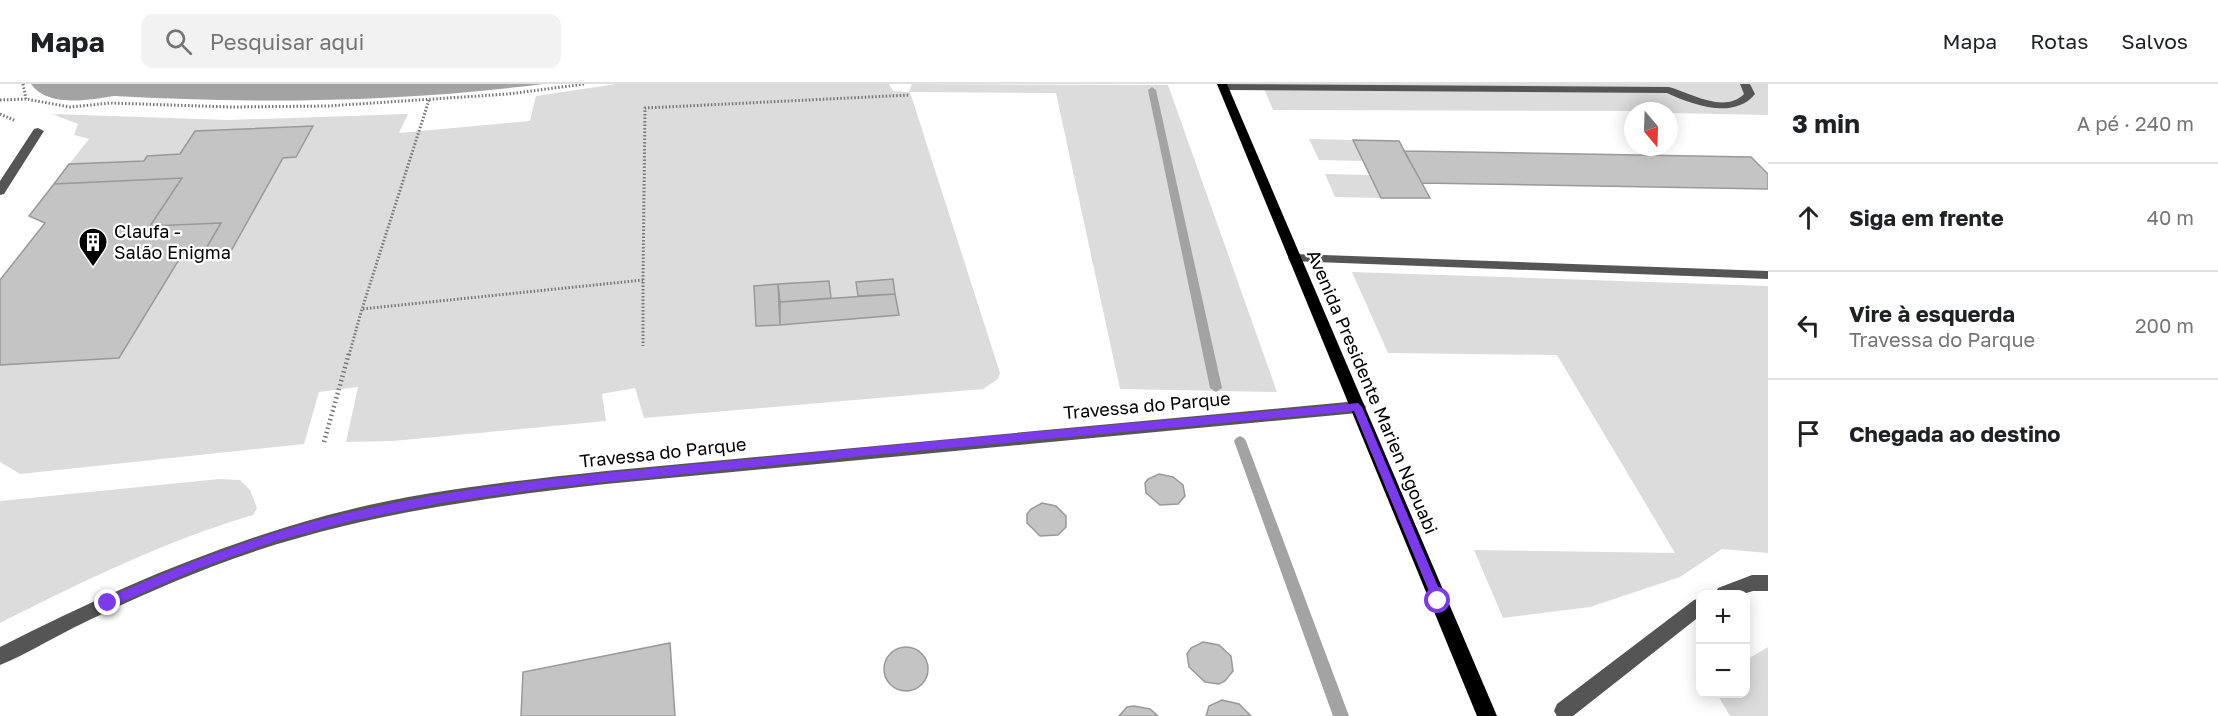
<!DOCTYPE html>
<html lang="pt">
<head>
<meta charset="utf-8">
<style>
  body { margin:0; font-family:"Golos Text",sans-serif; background:#f2f2f2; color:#202124 }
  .controls { position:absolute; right:18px; bottom:18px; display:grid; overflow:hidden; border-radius:12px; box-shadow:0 3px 15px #0003 }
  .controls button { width:54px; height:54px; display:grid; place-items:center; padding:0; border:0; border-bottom:2px solid #e0e0e0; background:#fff; color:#202124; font:30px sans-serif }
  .compass { position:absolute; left:1624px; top:18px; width:54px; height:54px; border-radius:50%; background:#fff; box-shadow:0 3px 15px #0003; rotate:161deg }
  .stop { position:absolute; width:18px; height:18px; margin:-14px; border:4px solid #7c3aed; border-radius:50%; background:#fff }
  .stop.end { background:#7c3aed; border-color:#fff; box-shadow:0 2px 6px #0008 }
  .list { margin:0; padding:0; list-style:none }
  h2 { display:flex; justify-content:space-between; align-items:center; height:78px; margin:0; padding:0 24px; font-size:26px }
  h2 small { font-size:20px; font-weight:400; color:#757577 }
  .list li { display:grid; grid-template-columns:39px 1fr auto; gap:18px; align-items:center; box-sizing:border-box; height:108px; padding:0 24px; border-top:2px solid #e0e0e0 }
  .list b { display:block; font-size:22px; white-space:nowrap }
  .list p { margin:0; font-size:20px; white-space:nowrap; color:#757577 }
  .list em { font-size:20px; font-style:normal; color:#757577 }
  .icon { flex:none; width:33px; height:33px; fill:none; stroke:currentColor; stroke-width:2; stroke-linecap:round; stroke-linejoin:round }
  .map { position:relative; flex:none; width:1768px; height:632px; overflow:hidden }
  header { display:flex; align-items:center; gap:36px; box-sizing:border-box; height:84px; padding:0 30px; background:#fff; border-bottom:2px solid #e0e0e0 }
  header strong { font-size:28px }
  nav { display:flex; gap:33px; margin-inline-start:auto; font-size:21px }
  .search { width:420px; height:54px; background:#f2f2f2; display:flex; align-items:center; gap:15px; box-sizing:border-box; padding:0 21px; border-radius:12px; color:#757577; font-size:22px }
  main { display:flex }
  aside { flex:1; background:#fff }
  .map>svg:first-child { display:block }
</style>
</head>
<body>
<header>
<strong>Mapa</strong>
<div class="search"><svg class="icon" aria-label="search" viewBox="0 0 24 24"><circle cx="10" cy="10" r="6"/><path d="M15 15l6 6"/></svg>Pesquisar aqui</div>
<nav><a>Mapa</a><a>Rotas</a><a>Salvos</a></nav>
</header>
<main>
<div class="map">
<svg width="1768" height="632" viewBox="0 0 1768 632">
  <rect width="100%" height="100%" fill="#fff"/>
  <path fill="#dcdcdc" d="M616,0H889L893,7L909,8L912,0L1168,1L1277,308L1120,305L1056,9L910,8L1000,289L998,295L983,305L644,334L635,304L602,310L606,337L393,357L346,358L358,303L319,308L304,360L20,390L0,378V281L183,169L231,166L283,74L296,73L313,42L196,47L180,70L147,72L144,77L69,80L89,55L74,51L78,40L52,30L229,36L408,30L399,49L530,37L536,12Z
    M1262,0H1768V31L1669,29V27L1273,26Z
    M1309,55L1353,56L1363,77L1319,76Z
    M1325,90L1370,91L1381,114L1335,113Z
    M1352,188L1768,202V469L1722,465L1680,493L1590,523L1503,534L1474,466L1675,469L1557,271L1388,269Z
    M219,395L240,396L250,406L257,424L253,431C165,457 81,498 0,539V417Z
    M1768,563V632H1730L1717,610H1746V576Z"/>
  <path fill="#a3a3a3" d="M31,0H543C401,18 257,20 114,12C89,16 48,24 31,0Z"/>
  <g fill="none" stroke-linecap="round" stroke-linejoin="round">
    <path fill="#a3a3a3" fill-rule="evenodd" d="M1152,3L1156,6L1222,304L1216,308L1210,304L1148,6Z
      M1240,352L1244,354L1246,357L1349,632H1333L1234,357L1236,354Z"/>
  </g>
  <path fill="#c4c4c4" stroke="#999" stroke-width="1.5" d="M313,42L296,73L283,74L231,167L204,168L221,139L150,142L182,94L54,100L69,80L144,77L147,72L180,70L195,47Z
    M1353,56L1399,57L1430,114H1381Z
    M1404,67L1751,73L1768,90V105L1422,99Z
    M182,94L150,142L221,139L204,168L183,169L119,274L0,281V196L45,139L29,132L54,100Z
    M893,195L895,210L858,212L856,198Z
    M829,197L831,214L780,218L778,200Z
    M778,200L780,241L756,242L754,202Z
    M895,210L899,231L780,241V218Z
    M1159,390L1173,393L1183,401L1185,412L1178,420L1160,421L1146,409L1145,399L1148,395Z
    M1042,419L1056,422L1066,432V443L1058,451L1040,452L1027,439V430L1031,425Z
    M1203,558L1219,561L1231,572L1233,587L1225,597L1219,600L1205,598L1189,583L1187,570L1191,564Z
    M670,559L675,632H521L523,588Z
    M884 585a22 22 0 1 1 44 0a22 22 0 1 1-44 0Z
    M1222,616L1239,620L1251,632H1206L1209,622Z
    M1134,622L1150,625L1158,632H1119L1127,623Z"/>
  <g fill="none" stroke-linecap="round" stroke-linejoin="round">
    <path stroke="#777" stroke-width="3" stroke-dasharray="1.5 2" stroke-linecap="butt" d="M23,0L26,15
      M0,16L26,15L70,23L111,19L231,23L328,22L508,10L585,0
      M429,16L362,225L643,196V262
      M0,30L16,37
      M643,196L645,24L910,11
      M349,271L362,225"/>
    <path stroke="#777" stroke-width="4.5" stroke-dasharray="1.5 3" stroke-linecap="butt" d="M324,358L349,269"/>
    <path fill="#555" fill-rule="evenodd" d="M1223,0L1669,3C1691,9 1724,30 1744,10L1740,0H1750L1755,10C1734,36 1693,21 1667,9L1224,6L1219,3Z
      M38,44L44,47L4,110L0,111V97L34,45Z
      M1295,170L1768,187V195L1290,177L1288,174Z
      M1358,317L1363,319L1366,323L1363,327L1358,329L606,400C471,415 338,434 211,483C164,501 118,522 73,544C49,556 25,571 0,581V563C106,509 213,462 328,431C419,407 513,397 606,387Z
      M1752,491H1768V507H1753L1743,510H1715L1718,504Z
      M1700,514V532L1573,632H1557L1554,627L1557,620L1694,516Z"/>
    <path fill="#000" fill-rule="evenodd" d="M1217,0H1227L1497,632H1477Z"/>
  </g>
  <path fill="#7c3aed" d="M1358,319L1362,323L1444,517L1443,520H1434L1433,517L1354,327L872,371L546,404L440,419L351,437L276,457L197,485L108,524L103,519L104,515C185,480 266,447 352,428C489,396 631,387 771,373C966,353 1162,337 1358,319Z"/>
  <defs>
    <g id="building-pin" transform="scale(1.5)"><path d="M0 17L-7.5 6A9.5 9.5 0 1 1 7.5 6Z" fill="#000" stroke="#fff"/><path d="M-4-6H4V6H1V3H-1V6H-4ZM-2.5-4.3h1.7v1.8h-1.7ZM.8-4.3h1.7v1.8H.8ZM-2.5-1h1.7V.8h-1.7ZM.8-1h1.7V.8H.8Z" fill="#fff"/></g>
  </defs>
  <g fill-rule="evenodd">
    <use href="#building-pin" x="93" y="158"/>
  </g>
  <g text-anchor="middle" stroke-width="4.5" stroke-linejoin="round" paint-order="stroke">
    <g font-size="18" fill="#000" stroke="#fff" text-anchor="start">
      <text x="114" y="154">Claufa -<tspan x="114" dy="21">Salão Enigma</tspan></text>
    </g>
    <g font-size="18" fill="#000" stroke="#fff">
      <text transform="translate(1372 308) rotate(67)" y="6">Avenida Presidente Marien Ngouabi</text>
      <text transform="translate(1147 322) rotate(-5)" y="6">Travessa do Parque</text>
      <text transform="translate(663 369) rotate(-6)" y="6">Travessa do Parque</text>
    </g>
  </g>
</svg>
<div class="controls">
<button>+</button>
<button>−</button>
</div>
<svg class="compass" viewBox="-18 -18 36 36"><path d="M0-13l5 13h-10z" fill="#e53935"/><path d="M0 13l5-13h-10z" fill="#757577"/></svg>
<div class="stop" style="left:1438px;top:517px"></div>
<div class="stop end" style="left:108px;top:519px"></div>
</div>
<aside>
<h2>3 min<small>A pé · 240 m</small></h2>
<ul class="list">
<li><svg class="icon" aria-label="ahead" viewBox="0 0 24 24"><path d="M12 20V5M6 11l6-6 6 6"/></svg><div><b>Siga em frente</b></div><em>40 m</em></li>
<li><svg class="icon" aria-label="left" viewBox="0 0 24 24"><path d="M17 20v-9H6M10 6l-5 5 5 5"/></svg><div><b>Vire à esquerda</b><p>Travessa do Parque</p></div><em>200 m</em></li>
<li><svg class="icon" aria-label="arrive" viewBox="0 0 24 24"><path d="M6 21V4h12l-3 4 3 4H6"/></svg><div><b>Chegada ao destino</b></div></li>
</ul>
</aside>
</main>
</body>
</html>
